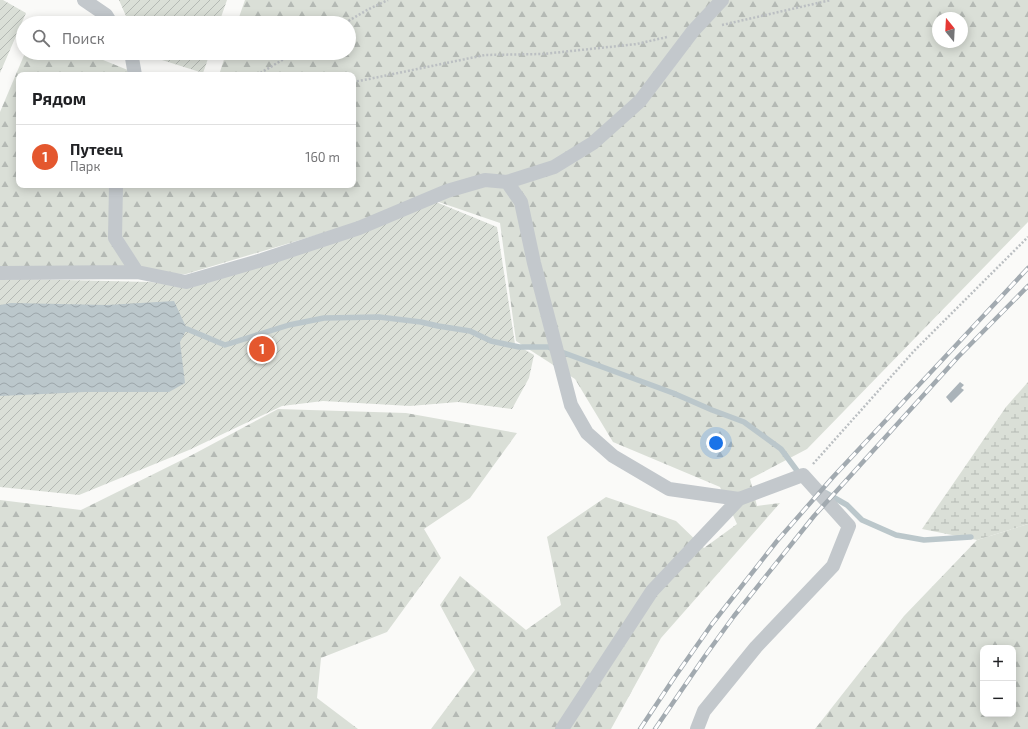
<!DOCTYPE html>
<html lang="ru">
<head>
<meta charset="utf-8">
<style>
  body { margin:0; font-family:"Exo 2",sans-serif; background:#f6f6f6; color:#202124 }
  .controls { position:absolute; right:12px; bottom:12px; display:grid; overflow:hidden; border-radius:8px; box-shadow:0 2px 10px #0003 }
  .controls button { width:36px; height:36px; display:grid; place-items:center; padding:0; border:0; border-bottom:1px solid #e0e0e0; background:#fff; color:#202124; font:20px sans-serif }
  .compass { position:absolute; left:932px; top:12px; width:36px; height:36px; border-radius:50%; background:#fff; box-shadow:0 2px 10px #0003; rotate:342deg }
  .you { position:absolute; left:716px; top:443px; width:14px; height:14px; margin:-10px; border:3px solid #fff; border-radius:50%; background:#1a73e8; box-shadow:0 0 0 6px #1a73e833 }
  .badge { display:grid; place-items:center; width:26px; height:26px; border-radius:50%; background:#e4572e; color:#fff; font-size:13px; font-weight:700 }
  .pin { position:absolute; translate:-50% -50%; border:2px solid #fff; box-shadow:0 1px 4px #0006 }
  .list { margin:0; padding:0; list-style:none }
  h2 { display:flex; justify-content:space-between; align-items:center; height:52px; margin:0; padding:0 16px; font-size:17px }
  h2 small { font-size:13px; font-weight:400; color:#757577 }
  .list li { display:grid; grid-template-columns:26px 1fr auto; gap:12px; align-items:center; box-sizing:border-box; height:64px; padding:0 16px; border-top:1px solid #e0e0e0 }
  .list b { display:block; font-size:15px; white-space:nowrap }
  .list p { margin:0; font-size:13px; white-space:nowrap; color:#757577 }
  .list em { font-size:13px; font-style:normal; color:#757577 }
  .icon { flex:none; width:22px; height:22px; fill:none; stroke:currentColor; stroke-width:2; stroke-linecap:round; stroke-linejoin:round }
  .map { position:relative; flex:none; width:1028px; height:729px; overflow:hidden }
  .search { position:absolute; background:#fff; box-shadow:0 2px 10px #0003; left:16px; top:16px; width:340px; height:44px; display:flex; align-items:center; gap:10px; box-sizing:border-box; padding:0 14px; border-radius:22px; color:#757577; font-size:15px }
  .panel { position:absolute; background:#fff; box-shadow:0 2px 10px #0003; left:16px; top:72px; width:340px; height:116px; border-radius:8px }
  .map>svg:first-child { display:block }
</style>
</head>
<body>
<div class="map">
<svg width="1028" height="729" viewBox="0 0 1028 729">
  <defs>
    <pattern id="forest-firs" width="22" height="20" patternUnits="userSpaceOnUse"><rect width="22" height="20" fill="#dadfd7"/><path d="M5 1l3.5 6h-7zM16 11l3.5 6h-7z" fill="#b4b9b4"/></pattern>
    <pattern id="wetland-marsh" width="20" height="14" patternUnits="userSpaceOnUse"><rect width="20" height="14" fill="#dadfd7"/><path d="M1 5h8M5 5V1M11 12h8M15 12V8" fill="none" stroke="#b4b9b4"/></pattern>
    <pattern id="garden-furrows" width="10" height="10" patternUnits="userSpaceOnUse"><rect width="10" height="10" fill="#dadfd7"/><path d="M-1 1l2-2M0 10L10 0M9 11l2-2" fill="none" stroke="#b4b9b4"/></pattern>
    <pattern id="water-waves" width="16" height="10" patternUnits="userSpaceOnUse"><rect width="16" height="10" fill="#bbc7cb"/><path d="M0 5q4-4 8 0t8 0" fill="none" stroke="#9ca6aa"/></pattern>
  </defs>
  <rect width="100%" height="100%" fill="#fafaf8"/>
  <path fill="url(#forest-firs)" fill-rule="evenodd" d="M245,0H1028V222L807,449L750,479L757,506L780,503L661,638L611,729H431L475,670L440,605L460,576L526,630L561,605L547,537L606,497L676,521L704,548L737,524L720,487L613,442L575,379L516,341L500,223L433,200L186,274L0,270V112L25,53H86L140,75H19V185H353V75H219L226,53H349V23H237ZM938,18H962V42H938Z
    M278,409L406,413L517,433L470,498L424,529L441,558L387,632L321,658L317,698L358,729H0V500L81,510L192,455Z
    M1028,524V729H815L904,616L977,540ZM983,648H1013V714H983Z"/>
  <path fill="url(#wetland-marsh)" d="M1028,382V524L977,540L922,529L1006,407Z"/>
  <path fill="url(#garden-furrows)" d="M0,0H3L26,13L0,73Z
    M119,0H227L219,23H129Z
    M142,53H210L203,73L143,54Z
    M436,202L497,227L515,344L534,355L529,378L512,409L458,402L410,406L323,401L282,406L189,450L79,495L0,487V280L21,279L150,282L176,285L190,288L218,277Z"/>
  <path fill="url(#water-waves)" d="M174,301L187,329L180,342L185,383L169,392H85L0,396V305L11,303L107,305Z"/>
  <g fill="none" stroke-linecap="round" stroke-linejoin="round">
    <path stroke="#bbc7cb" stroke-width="5.5" d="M180,330L187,329L225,345L289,325L324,318L379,317L421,322L438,326L470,331L491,341L519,347H548L673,393L712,410L744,422L781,449L801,476
      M826,493L847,505L862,520L896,535L924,540L971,537"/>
  </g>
  <path fill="#aab3b9" d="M960,382L964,385L961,388L964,390L951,403L946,397Z"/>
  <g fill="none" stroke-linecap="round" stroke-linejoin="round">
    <path stroke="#bbbfc2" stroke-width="2.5" stroke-dasharray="2 2" stroke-linecap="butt" d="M345,23L367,10L388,0
      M722,25L831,0
      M257,75L294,53
      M353,82L369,79L485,55L543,54L637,44L667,37
      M813,464L914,351L1028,237"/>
    <path stroke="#c3c8cc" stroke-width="14" d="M84,0L106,15L111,23
      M129,53L132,58L135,75
      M507,182L554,167L593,143L640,101L693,31L722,0
      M116,185L115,238L137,272L186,282L262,260L359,228L447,191L485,180L507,182L521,202L534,263L571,405L587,433L613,456L669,489L739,499
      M0,273L137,272
      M562,729L652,591L739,499L803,475L849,526L833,566L756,647L704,711L697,729"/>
    <g stroke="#a2aab0" stroke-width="4.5">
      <path id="rail" d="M640,729L674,678L712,624L777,541L833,477L1028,268
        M655,729L705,656L734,616L814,516L958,357L1028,286"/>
    </g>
    <use href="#rail" stroke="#fff" stroke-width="3" stroke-dasharray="9" stroke-linecap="butt"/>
  </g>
</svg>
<div class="controls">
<button>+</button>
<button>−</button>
</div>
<svg class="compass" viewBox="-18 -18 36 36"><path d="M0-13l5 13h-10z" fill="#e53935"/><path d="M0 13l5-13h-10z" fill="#757577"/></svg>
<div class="you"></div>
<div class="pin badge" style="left:262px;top:349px">1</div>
<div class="search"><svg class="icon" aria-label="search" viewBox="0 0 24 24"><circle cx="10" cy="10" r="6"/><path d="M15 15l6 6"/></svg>Поиск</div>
<section class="panel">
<h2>Рядом<small></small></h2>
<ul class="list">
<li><span class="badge">1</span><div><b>Путеец</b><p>Парк</p></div><em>160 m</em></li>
</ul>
</section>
</div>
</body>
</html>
